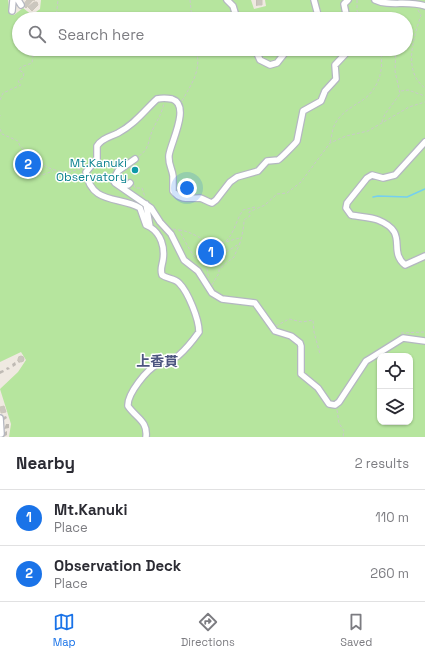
<!DOCTYPE html>
<html lang="en">
<head>
<meta charset="utf-8">
<style>
  body { margin:0; font-family:"Space Grotesk","Noto Sans JP",sans-serif; background:#f2f2f3; color:#2b2b33 }
  .controls { position:absolute; right:12px; bottom:12px; display:grid; overflow:hidden; border-radius:8px; box-shadow:0 1px 3px #0004 }
  .controls button { width:36px; height:36px; display:grid; place-items:center; padding:0; border:0; border-bottom:1px solid #e1e1e2; background:#fff; color:#2b2b33; font:20px sans-serif }
  .you { position:absolute; left:187px; top:188px; width:14px; height:14px; margin:-10px; border:3px solid #fff; border-radius:50%; background:#1a73e8; box-shadow:0 0 0 6px #1a73e833 }
  .badge { display:grid; place-items:center; width:26px; height:26px; border-radius:50%; background:#1a73e8; color:#fff; font-size:13px; font-weight:700 }
  .pin { position:absolute; translate:-50% -50%; border:2px solid #fff; box-shadow:0 1px 4px #0006 }
  .list { margin:0; padding:0; list-style:none }
  h2 { display:flex; justify-content:space-between; align-items:center; height:52px; margin:0; padding:0 16px; font-size:17px }
  h2 small { font-size:13px; font-weight:400; color:#7c7c81 }
  .list li { display:grid; grid-template-columns:26px 1fr auto; gap:12px; align-items:center; box-sizing:border-box; height:56px; padding:0 16px; border-top:1px solid #e1e1e2 }
  .list b { display:block; font-size:15px; white-space:nowrap }
  .list p { margin:0; font-size:13px; white-space:nowrap; color:#7c7c81 }
  .list em { font-size:13px; font-style:normal; color:#7c7c81 }
  .icon { flex:none; width:22px; height:22px; fill:none; stroke:currentColor; stroke-width:2; stroke-linecap:round; stroke-linejoin:round }
  .map { position:relative; flex:none; width:425px; height:437px; overflow:hidden }
  .search { position:absolute; background:#fff; box-shadow:0 1px 3px #0004; left:12px; right:12px; top:12px; height:44px; display:flex; align-items:center; gap:10px; box-sizing:border-box; padding:0 14px; border-radius:22px; color:#7c7c81; font-size:15px }
  .sheet { height:164px; background:#fff }
  nav { display:flex; justify-content:space-around; align-items:center; box-sizing:border-box; height:56px; border-top:1px solid #e1e1e2; background:#fff; font-size:11px; color:#7c7c81 }
  nav a { display:grid; justify-items:center; gap:2px }
  nav .on { color:#1a73e8 }
  .map>svg:first-child { display:block }
</style>
</head>
<body>
<div class="map">
<svg width="425" height="437" viewBox="0 0 425 437">
  <rect width="100%" height="100%" fill="#efe9e1"/>
  <path fill="#b6e59e" fill-rule="evenodd" d="M0,0H8L10,14L14,15L23,8L32,15L40,9L41,0H251L254,9L266,6L265,0H425V437H9L11,424L0,389L18,372L26,360L21,352L0,362ZM19,19H406V49H19ZM380,356H410V422H380Z"/>
  <path fill="#0003" d="M256,0H261V4L256,6Z
    M22,357L24,359L19,363L17,360Z
    M15,362L16,365L13,367L12,364Z
    M8,367L10,369L7,370L6,368Z
    M3,370L4,372L0,374V371Z
    M6,416L7,418L4,420L3,417Z
    M6,424H9V428L4,429Z
    M7,431V435L3,437V433Z"/>
  <g fill="none" stroke-linecap="round" stroke-linejoin="round">
    <path stroke="#75cff0" stroke-width="1.5" d="M373,197L378,196L407,197L425,189"/>
  </g>
  <path fill="#cbc7bf" stroke="#cbc5ba" d="M27,0H35H33L26,8L23,5Z
    M257,0H262V5H257Z
    M34,2H37L38,5L32,11L28,7Z
    M18 359a3 3 0 1 1 6 0a3 3 0 1 1-6 0Z
    M4,406L6,412L1,413L0,407Z"/>
  <g fill="none" stroke-linecap="round" stroke-linejoin="round">
    <g stroke="#b4b7c1" stroke-width="8">
      <path id="minor" d="M18,0L21,5
        M227,0L233,6L237,19
        M314,0L319,19
        M375,0C389,7 408,0 425,6
        M12,11L13,0
        M347,19L344,4L348,0
        M255,49L260,60L270,65L277,63L288,49
        M425,142L395,175L383,178L372,175L367,178L347,203L346,208L351,215C360,217 370,217 378,220C410,233 387,250 405,265L425,256
        M135,159L118,171L113,180L115,183L151,208L160,222L171,234L184,260L198,271L212,293L222,299L255,303L275,331L291,336L300,343L301,346V374L318,388L329,404L335,405L339,402L366,361L371,358L403,338L425,341
        M114,177L122,185H128L130,183
        M146,204L150,227L146,225L140,208C120,196 91,205 86,172L97,159V146C102,138 110,137 118,133C135,124 144,111 157,99C161,98 167,98 172,99C191,105 171,142 169,155C168,164 172,168 173,176C173,181 173,186 173,191C180,201 190,198 200,198C204,199 208,202 212,203L216,200L230,182L237,177L258,171L267,161L278,160C280,159 296,143 297,141L303,111L321,101L325,91L336,79L335,65L350,49
        M0,418L1,434
        M146,437C148,421 136,418 128,406C127,394 147,369 158,364C164,360 172,360 178,356C185,350 194,339 199,332C199,319 188,292 179,283C174,278 167,279 162,275C160,269 162,266 163,260C165,247 161,234 150,227"/>
    </g>
    <path stroke="#c9c9c9" stroke-width="1" stroke-dasharray="3 2" stroke-linecap="butt" d="M190,0L192,19
      M357,0V11L363,19
      M418,10L421,15C414,37 402,71 425,88
      M56,19L58,0
      M49,49L53,55L52,49
      M401,91L408,90L425,96
      M0,100L3,93L21,85L18,81L23,78L24,73L19,70L21,67L32,63L34,49
      M182,101C192,83 202,70 196,49
      M0,115V116
      M382,122L385,114L400,94L395,71L396,49
      M0,129L2,134L18,141L20,146L29,154H32C41,166 52,171 67,172C72,172 77,169 82,169
      M330,142C332,137 332,129 335,124C339,115 350,108 358,103C378,92 385,71 380,49
      M139,156C150,149 148,139 153,129C158,119 162,113 164,103
      M25,166L42,175L53,171
      M134,185L135,188H142L145,197
      M173,229L179,230C184,239 189,250 195,257C209,263 229,251 240,243C242,236 244,227 244,220L250,216L249,212L265,205L277,194L287,193L301,182L330,143L346,136L368,131L409,107L425,102
      M179,230C193,231 204,243 218,243C225,243 234,239 240,238
      M226,241C235,232 236,220 243,210L255,207
      M208,259L206,264L209,279
      M212,285L219,273V269L234,257L240,243
      M276,326L289,319L302,322L313,320L314,332L320,354
      M401,333L425,332
      M337,410L339,423L344,431L343,437"/>
    <use href="#minor" stroke="#fff" stroke-width="5.5"/>
  </g>
  <circle fill="#0f9aa8" stroke="#fff" stroke-width="1.5" cx="135" cy="170" r="4"/>
  <g text-anchor="middle" stroke-width="3" stroke-linejoin="round" paint-order="stroke">
    <g font-size="12" fill="#0d838f" stroke="#fff" text-anchor="end">
      <text x="127" y="167">Mt.Kanuki<tspan x="127" dy="14">Observatory</tspan></text>
    </g>
    <g font-size="14" font-weight="bold" fill="#4d5680" stroke="#fff">
      <text x="157" y="366">上香貫</text>
    </g>
  </g>
</svg>
<div class="controls">
<button><svg class="icon" aria-label="locate" viewBox="0 0 24 24"><circle cx="12" cy="12" r="6"/><path d="M12 2v4M12 18v4M2 12h4M18 12h4"/></svg></button>
<button><svg class="icon" aria-label="layers" viewBox="0 0 24 24"><path d="M12 4l9 5-9 5-9-5zM3 14l9 5 9-5"/></svg></button>
</div>
<div class="you"></div>
<div class="pin badge" style="left:211px;top:252px">1</div>
<div class="pin badge" style="left:28px;top:164px">2</div>
<div class="search"><svg class="icon" aria-label="search" viewBox="0 0 24 24"><circle cx="10" cy="10" r="6"/><path d="M15 15l6 6"/></svg>Search here</div>
</div>
<section class="sheet">
<h2>Nearby<small>2 results</small></h2>
<ul class="list">
<li><span class="badge">1</span><div><b>Mt.Kanuki</b><p>Place</p></div><em>110 m</em></li>
<li><span class="badge">2</span><div><b>Observation Deck</b><p>Place</p></div><em>260 m</em></li>
</ul>
</section>
<nav>
<a class="on"><svg class="icon" aria-label="map" viewBox="0 0 24 24"><path d="M3 6l6-2 6 2 6-2v14l-6 2-6-2-6 2zM9 4v14M15 6v14"/></svg>Map</a>
<a><svg class="icon" aria-label="directions" viewBox="0 0 24 24"><path d="M12 3l9 9-9 9-9-9zM9 14v-3h6M13 9l2 2-2 2"/></svg>Directions</a>
<a><svg class="icon" aria-label="saved" viewBox="0 0 24 24"><path d="M7 4h10v16l-5-4-5 4z"/></svg>Saved</a>
</nav>
</body>
</html>
